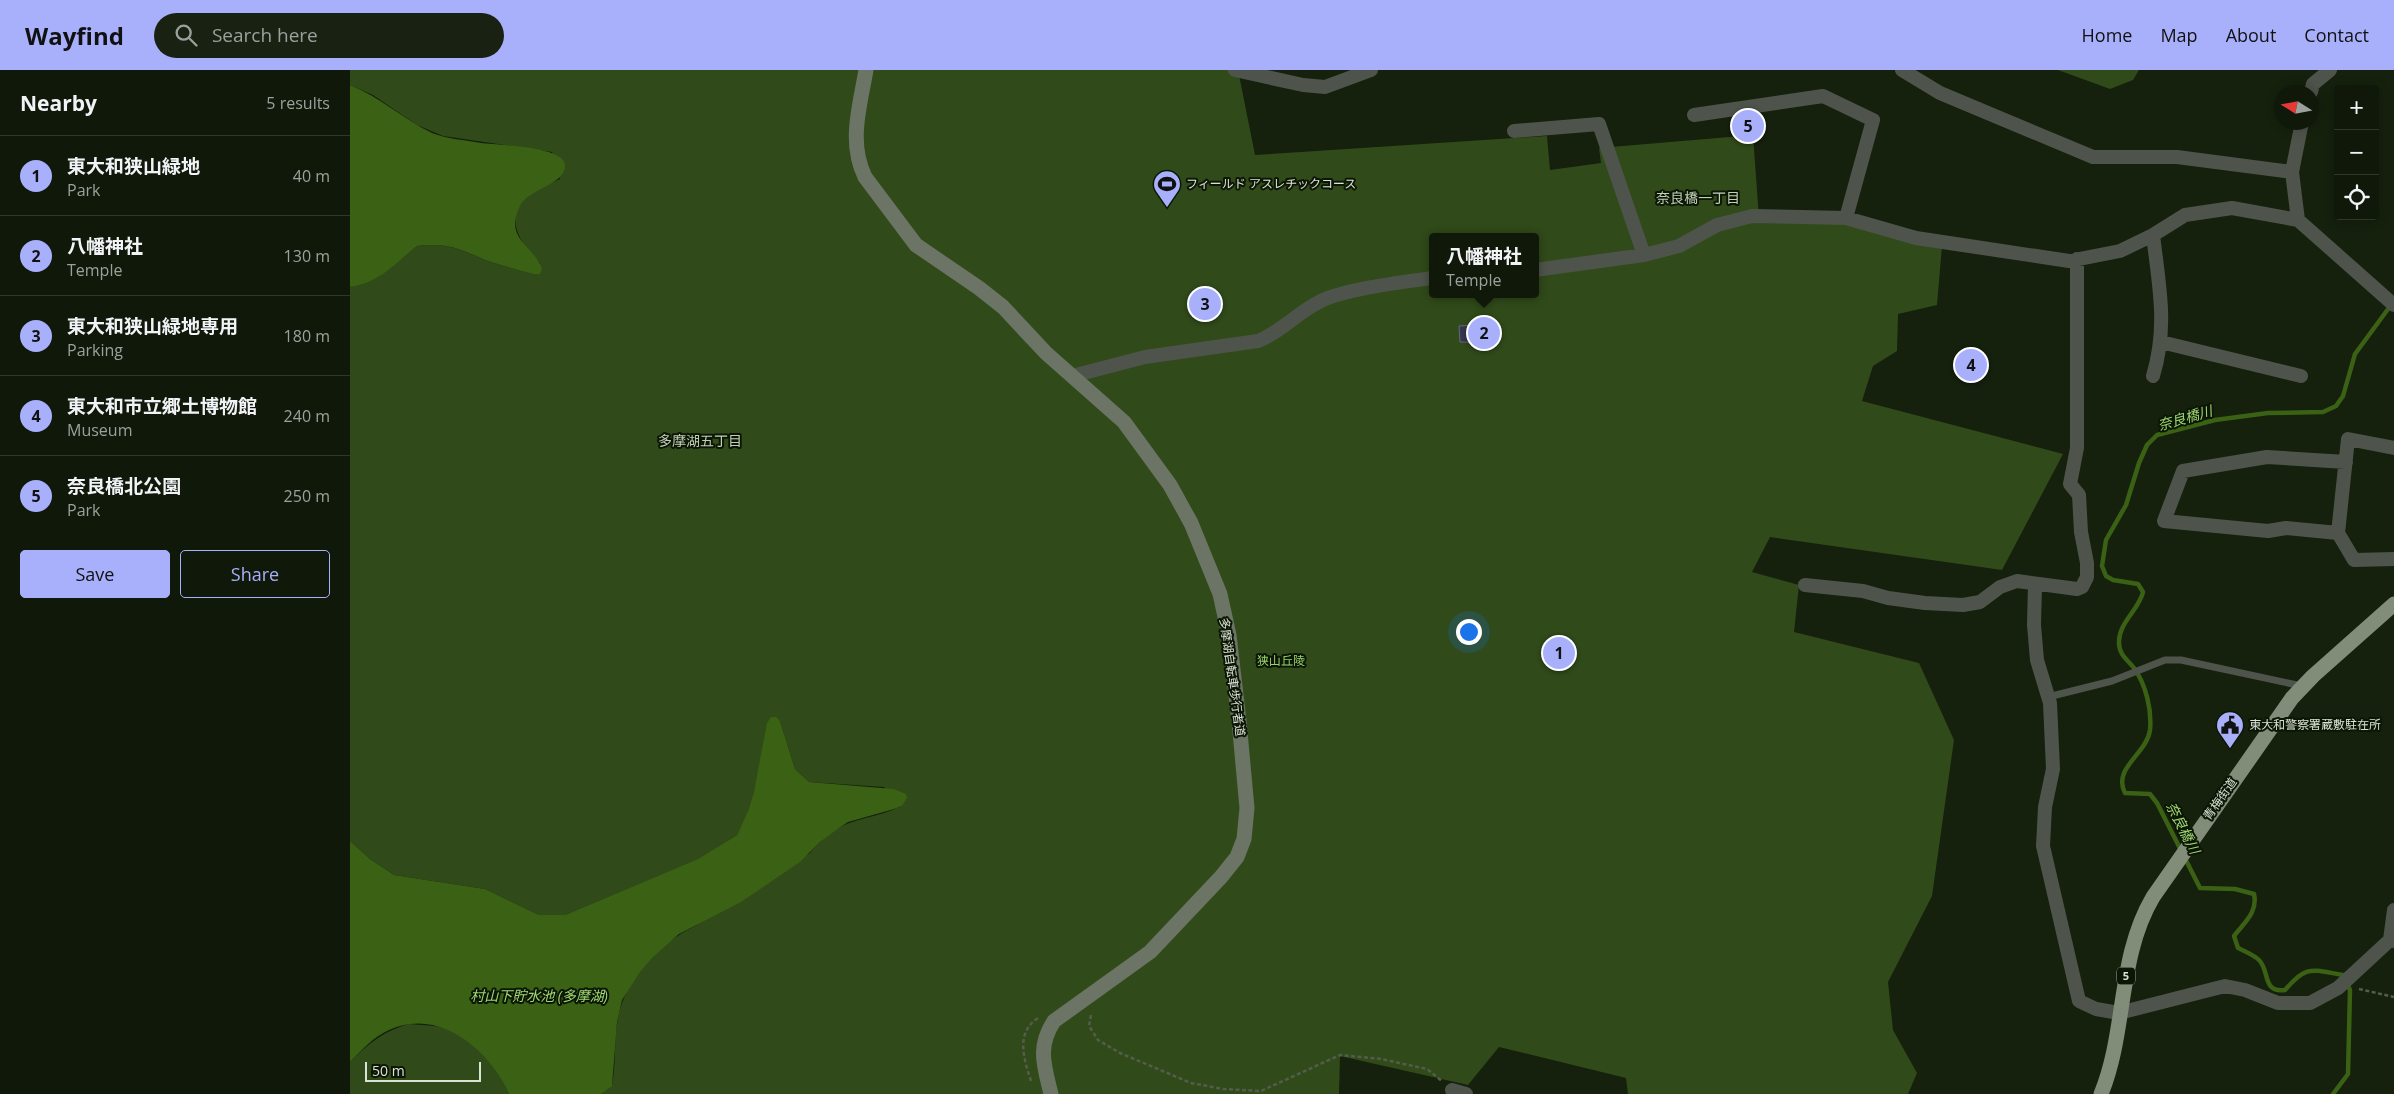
<!DOCTYPE html>
<html lang="en">
<head>
<meta charset="utf-8">
<style>
  body { margin:0; font-family:"Open Sans","Noto Sans JP",sans-serif; background:#192113; color:#f1f3f6 }
  .controls { position:absolute; right:15px; top:15px; display:grid; overflow:hidden; border-radius:5px; box-shadow:0 2px 12px #0003 }
  .controls button { width:45px; height:45px; display:grid; place-items:center; padding:0; border:0; border-bottom:1px solid #30372b; background:#10180a; color:#f1f3f6; font:25px sans-serif }
  .compass { position:absolute; left:1924px; top:15px; width:45px; height:45px; border-radius:50%; background:#10180a; box-shadow:0 2px 12px #0003; rotate:281deg }
  .scale { position:absolute; left:15px; bottom:12px; width:116px; box-sizing:border-box; padding-left:5px; border:2px solid #dae1d5; border-top:0; font-size:14px; line-height:18px; white-space:nowrap; color:#dae1d5; -webkit-text-stroke:4px #0c1605; paint-order:stroke }
  .you { position:absolute; left:1118px; top:561px; width:18px; height:18px; margin:-12px; border:4px solid #fff; border-radius:50%; background:#1a73e8; box-shadow:0 0 0 8px #1a73e833 }
  .badge { display:grid; place-items:center; width:32px; height:32px; border-radius:50%; background:#a8b0fc; color:#111; font-size:16px; font-weight:700 }
  .pin { position:absolute; translate:-50% -50%; border:2px solid #fff; box-shadow:0 1px 5px #0006 }
  .popup { position:absolute; left:1079px; top:163px; width:110px; height:65px; box-sizing:border-box; display:grid; place-content:center; border-radius:5px; background:#10180a; filter:drop-shadow(0 1px 4px #0005); font-size:16px; white-space:nowrap; color:#9ca09c }
  .popup b { font-size:19px; color:#f1f3f6 }
  .popup::after { content:''; position:absolute; left:50%; top:100%; margin-left:-10px; border:10px solid transparent; border-top-color:#10180a }
  .list { margin:0; padding:0; list-style:none }
  h2 { display:flex; justify-content:space-between; align-items:center; height:65px; margin:0; padding:0 20px; font-size:21px }
  h2 small { font-size:16px; font-weight:400; color:#9ca09c }
  .list li { display:grid; grid-template-columns:32px 1fr auto; gap:15px; align-items:center; box-sizing:border-box; height:80px; padding:0 20px; border-top:1px solid #30372b }
  .list b { display:block; font-size:19px; white-space:nowrap }
  .list p { margin:0; font-size:16px; white-space:nowrap; color:#9ca09c }
  .list em { font-size:16px; font-style:normal; color:#9ca09c }
  .actions { display:flex; gap:10px; padding:15px 20px }
  .actions a { flex:1; padding:11px 0; border:1px solid #a8b0fc; border-radius:5px; text-align:center; font-size:18px; color:#a8b0fc }
  .actions .main { background:#a8b0fc; color:#111 }
  .icon { flex:none; width:28px; height:28px; fill:none; stroke:currentColor; stroke-width:2; stroke-linecap:round; stroke-linejoin:round }
  .map { position:relative; flex:none; width:2044px; height:1024px; overflow:hidden }
  header { display:flex; align-items:center; gap:30px; box-sizing:border-box; height:70px; padding:0 25px; background:#a8b0fc; color:#111 }
  header strong { font-size:24px }
  nav { display:flex; gap:28px; margin-inline-start:auto; font-size:18px }
  .search { width:350px; height:45px; background:#192113; display:flex; align-items:center; gap:12px; box-sizing:border-box; padding:0 18px; border-radius:28px; color:#9ca09c; font-size:19px }
  main { display:flex }
  aside { flex:1; background:#10180a }
  .map>svg:first-child { display:block }
</style>
</head>
<body>
<header>
<strong>Wayfind</strong>
<div class="search"><svg class="icon" aria-label="search" viewBox="0 0 24 24"><circle cx="10" cy="10" r="6"/><path d="M15 15l6 6"/></svg>Search here</div>
<nav><a>Home</a><a>Map</a><a>About</a><a>Contact</a></nav>
</header>
<main>
<aside>
<h2>Nearby<small>5 results</small></h2>
<ul class="list">
<li><span class="badge">1</span><div><b>東大和狭山緑地</b><p>Park</p></div><em>40 m</em></li>
<li><span class="badge">2</span><div><b>八幡神社</b><p>Temple</p></div><em>130 m</em></li>
<li><span class="badge">3</span><div><b>東大和狭山緑地専用</b><p>Parking</p></div><em>180 m</em></li>
<li><span class="badge">4</span><div><b>東大和市立郷土博物館</b><p>Museum</p></div><em>240 m</em></li>
<li><span class="badge">5</span><div><b>奈良橋北公園</b><p>Park</p></div><em>250 m</em></li>
</ul>
<div class="actions"><a class="main">Save</a><a>Share</a></div>
</aside>
<div class="map">
<svg width="2044" height="1024" viewBox="0 0 2044 1024">
  <rect width="100%" height="100%" fill="#15200d"/>
  <path fill="#304a1a" fill-rule="evenodd" d="M0,0H888L905,85L1197,66L1200,100L1251,93L1249,78L1403,65L1409,148L1480,147L1592,176L1587,235L1548,244L1547,281L1523,296L1512,331L1713,384L1652,500L1420,467L1402,502L1449,515L1444,562L1569,593L1604,670L1582,826L1538,912L1543,960L1567,1003L1558,1024H1278L1276,1008L1149,977L1118,1015L990,986L989,1024H251L262,1015C266,995 264,975 267,954C272,912 308,874 345,856L460,783C493,744 512,754 552,736L534,717L459,712L445,699L430,651L410,694L400,739L387,765L349,789L215,845H189L135,819L44,805L20,789L0,771V217C29,212 45,194 67,176C100,172 109,180 138,191C153,196 168,200 183,204L190,193C171,175 152,147 178,125C187,118 199,114 210,109L202,82L93,66L67,55L23,25L0,15ZM1083,167H1185V224H1083Z
    M1708,0H1789L1783,10L1760,19Z
    M59,954C71,955 83,955 95,958C123,966 147,998 159,1024H0V992C19,973 34,961 59,954Z"/>
  <path fill="#3a6114" d="M0,15C30,27 53,49 82,63C97,69 115,70 131,73C146,75 214,76 215,95C216,115 179,118 170,136C153,169 185,176 192,199L190,204H183C168,200 153,196 138,191C110,180 100,172 67,176C45,194 29,213 0,217Z
    M421,647H426L430,651L445,699L459,712L544,719L556,724L557,728L552,736L544,739L498,752L489,758L470,772L450,792L391,832L329,864L302,888L290,902L272,930L267,952L262,1016L251,1024H159C139,980 90,937 39,960C23,967 12,980 0,992V771L20,789L44,805L135,819L189,845H215L348,789L387,765L399,739L404,721L417,653Z"/>
  <g fill="none" stroke-linecap="round" stroke-linejoin="round">
    <path stroke="#3a6114" stroke-width="4.5" d="M1983,1024L1998,1004L2000,920L1993,905C1962,900 1957,894 1935,920C1912,923 1920,901 1909,890C1904,885 1894,881 1888,878L1884,866C1895,852 1908,842 1904,824L1885,819L1850,818L1807,733L1800,724L1775,723C1762,698 1797,684 1800,660C1802,640 1796,615 1784,598C1778,590 1769,585 1769,573C1768,553 1789,540 1793,522L1788,514L1763,510L1756,506L1752,496L1756,470L1776,435L1789,393L1797,375L1807,365L1865,350L1918,343L1973,342L1986,336L1993,326L2005,284L2041,235"/>
  </g>
  <path fill="#35384d" stroke="#656880" d="M1143,250V255H1148L1149,268H1144V273L1110,272L1109,256L1126,255V251Z"/>
  <g fill="none" stroke-linecap="round" stroke-linejoin="round">
    <path stroke="#545d4c" stroke-width="2.5" stroke-dasharray="4 2.5" stroke-linecap="butt" d="M2009,919L2044,927
      M741,945L739,956L748,970L770,983L841,1013L873,1019L911,1021L990,985L1031,989L1077,999L1092,1011
      M681,1011C674,989 665,963 688,948"/>
    <path stroke="#4e544b" stroke-width="7" d="M1698,627L1762,611L1815,590H1831L1952,616"/>
    <path stroke="#4e544b" stroke-width="14" d="M885,0L953,15L975,17L1021,0
      M1552,0L1590,23L1743,87H1827L1942,102L1948,150
      M1961,22L1963,14L1980,0
      M1344,45L1473,26L1523,50L1496,148
      M1164,61L1249,54L1294,185
      M1942,102L1952,52
      M1803,165C1809,216 1818,256 1803,306
      M1185,200L1294,185L1329,176L1367,155L1402,146L1496,148L1566,168L1719,191L1770,181L1803,165L1835,145L1882,138L1948,150L2044,235
      M1811,272L1951,306
      M722,306L795,287L908,271C931,262 947,243 969,232C994,219 1053,212 1083,208
      M2044,378L1998,369L1988,463L2004,490L2044,489
      M1988,463L1936,458L1918,461L1814,451L1833,401L1917,387L1996,392
      M1685,514L1684,555L1687,590L1700,633L1703,699L1695,737L1693,776L1729,931L1746,939L1769,943L1875,916L1895,920L1928,933H1960L1988,918L2040,870L2044,871
      M1455,515L1513,521L1538,528L1575,533L1613,535L1630,532L1650,517L1667,511L1727,519L1732,517L1737,507V493L1731,462L1729,425L1720,414L1727,378V189
      M2040,870L2044,840
      M1102,1020L1116,1024"/>
    <path stroke="#6b7465" stroke-width="15" d="M516,0C510,36 498,72 515,107L566,175L629,218L653,237L696,283L774,352L820,415L841,453L870,524L879,565L889,651L897,738L894,769L887,787L871,807L800,882L704,951C687,977 694,995 701,1024"/>
    <path stroke="#818d79" stroke-width="15" d="M1751,1024C1777,961 1767,888 1803,827L1942,628L1963,606L2044,534"/>
  </g>
  <defs>
    <g id="stadium-pin" transform="scale(1.4375)"><path d="M0 17L-7.5 6A9.5 9.5 0 1 1 7.5 6Z" fill="#a8b0fc" stroke="#0c1605"/><path d="M0-5a6.5 5 0 1 0 0 10a6.5 5 0 1 0 0-10ZM-3.5-1.8h7v3.6h-7Z" fill="#111"/></g>
    <g id="civic-pin" transform="scale(1.4375)"><path d="M0 17L-7.5 6A9.5 9.5 0 1 1 7.5 6Z" fill="#a8b0fc" stroke="#0c1605"/><path d="M-.6-6.5H3V-4.5H.6V-3L4-1V1h2V6H-6V1h2V-1L-.6-3ZM-1.2 2.5V6h2.4V2.5Z" fill="#111"/></g>
  </defs>
  <g fill-rule="evenodd">
    <use href="#stadium-pin" x="817" y="114"/>
    <use href="#civic-pin" x="1880" y="655"/>
  </g>
  <g text-anchor="middle" stroke-width="4" stroke-linejoin="round" paint-order="stroke">
    <rect fill="#0c1605" stroke="#9ca497" stroke-width="1" x="1767" y="897.5" width="18" height="17" rx="4"/>
    <g font-size="11" font-weight="bold" fill="#dae1d5">
      <text x="1776" y="910">5</text>
    </g>
    <g font-size="12" fill="#dae1d5" stroke="#0c1605" text-anchor="start">
      <text x="836" y="118">フィールド アスレチックコース</text>
      <text x="1899" y="659">東大和警察署蔵敷駐在所</text>
    </g>
    <g font-size="12" fill="#99d26e" stroke="#0c1605">
      <text x="931" y="595">狭山丘陵</text>
    </g>
    <g font-size="12" fill="#dae1d5" stroke="#0c1605">
      <text transform="translate(882 607) rotate(82)" y="4">多摩湖自転車歩行者道</text>
      <text transform="translate(1870 729) rotate(-55)" y="4">青梅街道</text>
    </g>
    <g font-size="14" fill="#c0cfb6" stroke="#0c1605">
      <text x="1348" y="133">奈良橋一丁目</text>
      <text x="350" y="376">多摩湖五丁目</text>
    </g>
    <g font-size="14" font-style="italic" fill="#9fd874" stroke="#0c1605">
      <text transform="translate(1835 348) rotate(-16)" y="5">奈良橋川</text>
      <text transform="translate(1833 758) rotate(63)" y="5">奈良橋川</text>
      <text x="189" y="931">村山下貯水池 (多摩湖)</text>
    </g>
  </g>
</svg>
<div class="controls">
<button>+</button>
<button>−</button>
<button><svg class="icon" aria-label="locate" viewBox="0 0 24 24"><circle cx="12" cy="12" r="6"/><path d="M12 2v4M12 18v4M2 12h4M18 12h4"/></svg></button>
</div>
<svg class="compass" viewBox="-18 -18 36 36"><path d="M0-13l5 13h-10z" fill="#e53935"/><path d="M0 13l5-13h-10z" fill="#9ca09c"/></svg>
<div class="scale">50 m</div>
<div class="you"></div>
<div class="pin badge" style="left:1209px;top:583px">1</div>
<div class="pin badge" style="left:1134px;top:263px">2</div>
<div class="popup"><b>八幡神社</b>Temple</div>
<div class="pin badge" style="left:855px;top:234px">3</div>
<div class="pin badge" style="left:1621px;top:295px">4</div>
<div class="pin badge" style="left:1398px;top:56px">5</div>
</div>
</main>
</body>
</html>
